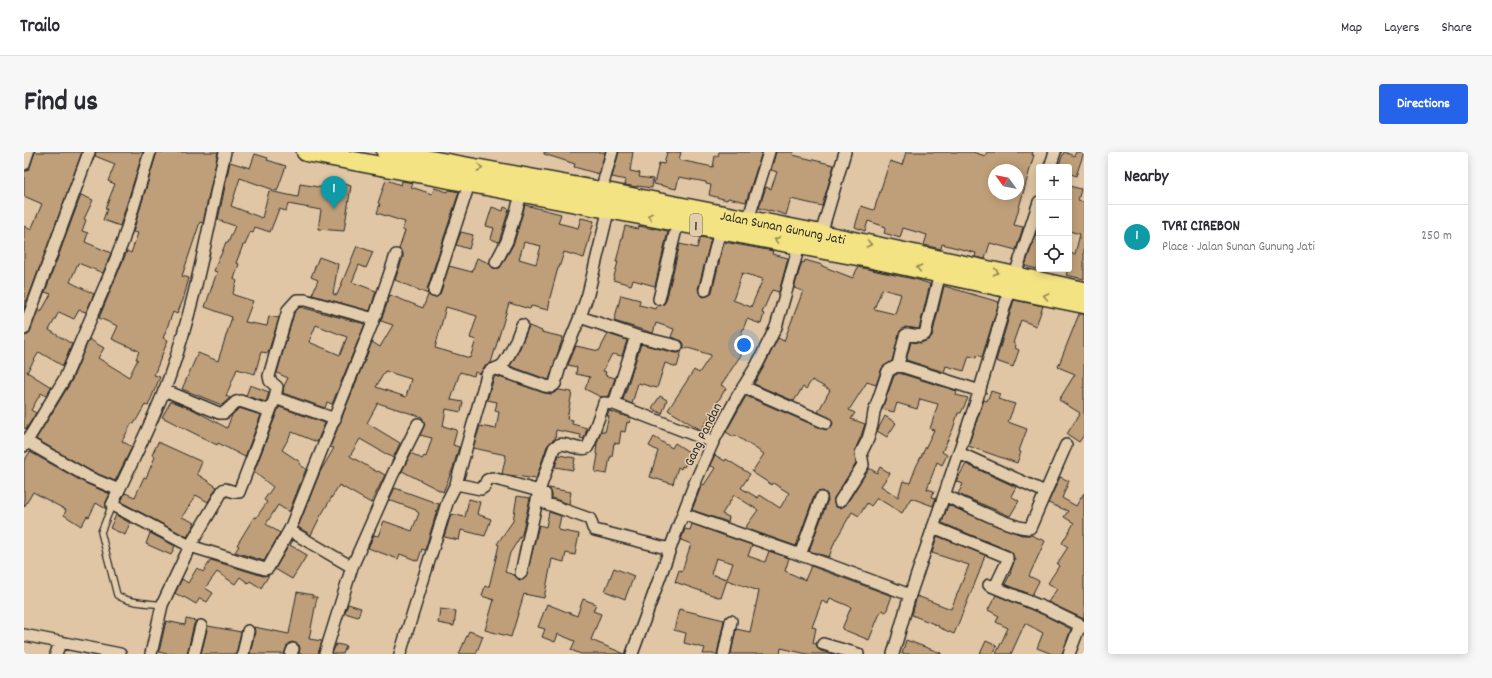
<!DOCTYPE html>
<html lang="en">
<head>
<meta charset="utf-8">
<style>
  body { margin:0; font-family:Dekko,sans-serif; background:#f7f7f7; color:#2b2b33 }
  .controls { position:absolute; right:12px; top:12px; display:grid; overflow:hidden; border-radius:4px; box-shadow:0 2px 10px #0003 }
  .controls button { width:36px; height:36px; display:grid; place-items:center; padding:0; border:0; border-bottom:1px solid #e1e1e2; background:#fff; color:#2b2b33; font:20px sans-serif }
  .compass { position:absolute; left:964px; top:12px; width:36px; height:36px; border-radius:50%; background:#fff; box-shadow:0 2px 10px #0003; rotate:303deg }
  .you { position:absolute; left:720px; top:193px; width:14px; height:14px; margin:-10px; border:3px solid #fff; border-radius:50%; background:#1a73e8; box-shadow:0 0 0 6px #1a73e833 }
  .badge { display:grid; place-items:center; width:26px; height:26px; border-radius:50%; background:#2563eb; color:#fff; font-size:13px; font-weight:700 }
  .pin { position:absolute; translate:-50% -33px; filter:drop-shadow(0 1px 2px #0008) }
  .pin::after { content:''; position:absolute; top:21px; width:14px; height:12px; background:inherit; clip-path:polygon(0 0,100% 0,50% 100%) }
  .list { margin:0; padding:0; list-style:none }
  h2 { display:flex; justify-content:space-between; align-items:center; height:52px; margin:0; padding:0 16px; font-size:17px }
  h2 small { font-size:13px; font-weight:400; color:#7c7c81 }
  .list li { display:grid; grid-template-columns:26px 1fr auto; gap:12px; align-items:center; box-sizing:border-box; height:64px; padding:0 16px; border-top:1px solid #e1e1e2 }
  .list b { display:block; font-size:15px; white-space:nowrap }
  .list p { margin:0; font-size:13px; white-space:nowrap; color:#7c7c81 }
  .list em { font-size:13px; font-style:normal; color:#7c7c81 }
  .icon { flex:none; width:22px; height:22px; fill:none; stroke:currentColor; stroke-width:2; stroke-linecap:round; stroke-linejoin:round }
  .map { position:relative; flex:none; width:1060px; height:502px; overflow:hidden; border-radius:4px }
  header { display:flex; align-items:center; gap:24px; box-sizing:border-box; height:56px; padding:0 20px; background:#fff; border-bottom:1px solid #e1e1e2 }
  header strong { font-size:19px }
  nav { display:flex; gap:22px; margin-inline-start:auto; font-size:14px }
  .intro { display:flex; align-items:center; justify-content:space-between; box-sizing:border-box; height:96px; padding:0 24px }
  h1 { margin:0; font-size:28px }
  .button { padding:10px 18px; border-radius:4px; background:#2563eb; color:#fff; font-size:14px; font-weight:700 }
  main { display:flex; gap:24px; padding:0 24px }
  aside { flex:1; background:#fff; border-radius:4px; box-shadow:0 2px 10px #0003 }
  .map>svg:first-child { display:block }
</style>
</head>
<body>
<header>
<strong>Trailo</strong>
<nav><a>Map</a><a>Layers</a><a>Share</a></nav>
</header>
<div class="intro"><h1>Find us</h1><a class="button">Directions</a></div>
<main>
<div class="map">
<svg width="1060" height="502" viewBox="0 0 1060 502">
  <rect width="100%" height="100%" fill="#e0c6a4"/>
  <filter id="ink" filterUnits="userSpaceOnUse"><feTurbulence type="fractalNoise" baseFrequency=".025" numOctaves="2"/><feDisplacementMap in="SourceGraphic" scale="8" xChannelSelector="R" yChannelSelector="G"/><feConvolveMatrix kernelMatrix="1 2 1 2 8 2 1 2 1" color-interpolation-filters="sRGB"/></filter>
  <g filter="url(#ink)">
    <path fill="#bf9f79" stroke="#2b2b2b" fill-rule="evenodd" d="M11,0H58L5,144L1,151L2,152L0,157V74L7,78L18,52L0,44V19H3L6,15Z
      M72,0H119L96,74L79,68L83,57H81L91,32L84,29L91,12L71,4Z
      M133,0H194L179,71L176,70L158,124L165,126L159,148L153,162L149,160L139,186L144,188L130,223L136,225L124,254L121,253L110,272L108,271L98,289L108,295L91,329L67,319L12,287L47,230L65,187L80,196L74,206L105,225L114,207H112L115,199L88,187L94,174L75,166L103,99L107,101L114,81L109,80Z
      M520,0H581L575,22L550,15L551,12L520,2Z
      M595,0H609L606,19L616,21L615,25L629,27L628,36L613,34V35L601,33L602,28L588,25Z
      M643,0H657L655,8L689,15L691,4H694L695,0H738L722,50L704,46L703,48L685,43L687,33L682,32V30L655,25L652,37L630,32L635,11L640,12Z
      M752,0H770L769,3L810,13L798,54L767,47L762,63L746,58L745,59L735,56L742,35L747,37L753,20L747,18Z
      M882,0H949L961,4L963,0H1009L1008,3H1010L990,73L999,75L992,98L966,91L961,107L951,105L952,101L918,92L917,97L900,93L903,83L879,76L876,86L860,81L862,75L844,69L841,79L831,75L837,54L850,58L866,9L878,13ZM970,18H994V42H970Z
      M1040,0L1050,4L1052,0H1060L1052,24L1045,21V15H1034Z
      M231,2L244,6L243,8L262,14L253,39L216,26L207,54L238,66L245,39L274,45L276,32L301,36L305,31L321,32L327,34L320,79L294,77L297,58L264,52L262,59L255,57L246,80L231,75L229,81L226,80L221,93H219L212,111L215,112L210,127L213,129L209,141L210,143L229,149L221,170L243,174L245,164L255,166L244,201L237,200L231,222L213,217L202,244L206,246L198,253L158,237L174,201L194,209L208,165L181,155L193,120L190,119L195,105H196L202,90L204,91L211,74L194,68L206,10L226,16Z
      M362,28L377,33L378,29L389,31L387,35L408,42L410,36L424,40L425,38L435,40L403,137L404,142L371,128L379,105V101L375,97L381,79L378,78L381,70L353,61L356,52L354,51Z
      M1045,34L1057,37L1054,49L1060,50V127L1042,123L1044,117H1045L1047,101L1051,102L1056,82L1045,79Z
      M57,43L69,48L60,67L62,68L58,79L64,81L61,90L87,101L79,121L54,111L46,130L70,142L62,160L55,158L50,167L35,160L25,178L48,192L39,214L15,200L3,220L27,235L22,244L17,241L7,258L12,261L2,277L0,276V184L4,183L6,180L14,158L17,160L27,142L21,140Z
      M501,53L537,62L534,71L554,76L557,66L570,69L560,106L540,100L535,116H534L525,149H526L524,158L507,154L506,157L485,151L467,211L460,215L456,222L451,220L450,224L436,220L427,248L439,250L437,260L422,257L419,274L433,278L429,293L435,295L429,316L419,340L378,319L387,301L398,307L400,304L402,305L408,286L396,283L401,272L398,265L354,251L343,271L376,291L369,306L336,287L326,304L353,320L354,319L361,323L347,351L315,333L296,365L287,383L274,375L296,320L310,296L306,295L348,190L356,195L369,173L357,169L366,143L399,156L404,143L411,146L416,142L425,114L448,120L453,106L465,111L469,116H476L490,91ZM500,90L517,94L512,112L495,107ZM422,155L453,164L446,186L452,188L446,206L411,196ZM361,219L387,227L382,245L352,235Z
      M468,55L479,59L480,55L485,57L475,90L467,87L470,76L462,74Z
      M601,74L614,77L615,74L630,77V76L644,79L631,134L609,128L607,133L589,128L594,110H592Z
      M1013,79L1015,80V111L1013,117L1001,114Z
      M437,80L449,83L445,97L432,93Z
      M676,85L687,87L674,137L676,143L680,145L686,143L688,140L700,90L749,99L748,102L764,106L755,140L748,138L738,161L740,162L737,172L723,167L716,185L725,191L697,233L702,236L693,251L694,252L677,278L644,258L670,218L675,221L687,203L664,196L663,197L660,196V192L658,189L647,185L650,177L632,171L629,181L590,169L597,143L616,148L615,153L632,157L633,154L640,152L642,149L656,92L673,96ZM718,121L739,127L727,155L709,148Z
      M333,94L349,100L342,116L335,113L328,130L352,139L346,159L288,143L294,128L287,125L295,105L314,112L309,142L313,143Z
      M781,108L798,113V114L829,126L834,115L894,128L906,132L895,177L881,175L876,179L868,209L858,216L852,233L843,230L825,258L831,261L827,267L841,272L837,284L831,298L832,312L810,346V352L812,355L816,356L822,353L845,316L853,321L856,315L866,321L857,334L874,345L879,329L886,331L892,315L910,278L906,277L914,252L896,247L893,257L873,251L870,260L858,257L870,224L875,221L933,239L932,243L944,246L937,261H934L929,277L918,300L923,303L918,313L913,310L903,337L910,339L908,345L912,346L909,354L887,346L878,361L853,346L847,354L843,351L835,364L828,360L811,389L805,405L785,399L804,348L803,342L799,339L793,340L790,344L772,394L721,376L734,358L710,343L698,362L705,365L704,370L668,358L678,332L680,333L691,316L686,313L691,303L701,309L702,307L726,322L717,336L734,346L736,343L756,356L765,341L749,331L748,333L728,320L740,302L711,283L710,285L702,280L722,244L799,277L803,278L808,274L809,271L807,267L794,260L806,238L788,228L782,237L779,235L770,249L730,232L739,216L754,186L760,189L779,139L770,136L778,110L780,111ZM858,137L877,142L871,162L850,157Z
      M920,134L975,150L958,205L953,203L952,206L945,204L940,219L922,214L920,220L882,208L887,190L897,191L904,188L908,184Z
      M990,148L1019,154L1012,174L997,168L989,191L992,193L991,196L995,198L989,215L972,209Z
      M276,155L341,172L308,252L303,250L301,256L259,241L260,234L264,226L253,221L270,161ZM292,173L323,185L316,203L285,190Z
      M1055,162H1060V283L1055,290L1043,282L1056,261L1035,248L1051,222L1034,215Z
      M505,174L518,179L517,180L539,185L525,228L486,214L496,196Z
      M584,182L603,188L598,204L588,202L579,219L582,220L581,223L591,226L585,244L577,245L561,237L566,225L552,222L553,215L544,213L552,194L575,199Z
      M617,192L651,201H655L658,198L653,215L641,211L633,236L614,231L608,252L599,248Z
      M472,224L520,241L528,242L535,238L548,240L543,267L549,268L548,272L563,276L560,287L556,286L557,283L532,278L531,287L523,294L512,327L478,322L482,303L449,296L456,274L472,277L475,260L471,259L473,250L463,248L470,226Z
      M226,233L245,240L242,250L222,244Z
      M967,239L976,242L974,247L991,252L984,270L1003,277L995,299L997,300L993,311L944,294L960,248L963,249Z
      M636,244L643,248L638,262L628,256Z
      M147,249L170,258L203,276L208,263L215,256L237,263L221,305L194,291L193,293L138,265Z
      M255,255L301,271L293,290L268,280L258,298L276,310L275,312L282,317L265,360L254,353L242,372L256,381L240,409L211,400L215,394L213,393L230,365L232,366L243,350L240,348L249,335L230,320Z
      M585,259L607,266L605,271L603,270L601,280L597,279L595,292L590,291L588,305H586L583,322L571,320L574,303L572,302L573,291L577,279L581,280L585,264H583Z
      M861,264L872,271L863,285L853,279Z
      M630,285L648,296L651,291L668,302L660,315L658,314L657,317L654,315L649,332L626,325L634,299L625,294Z
      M134,290L178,310L173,322L193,335L184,350L172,343L158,365L171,371L163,385L97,350L101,341L111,345L120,325L122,326L131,305L128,303Z
      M6,300L61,331L86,342L82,350V357L72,351L65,365L63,364L57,374L40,363L42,358L9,340L0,355V309Z
      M535,303L551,306L549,318L531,315Z
      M942,312L992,335L987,344L995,349L986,364L934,342L939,332L932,329Z
      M1036,325L1045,329L1038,346L1052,354L1060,341V467L1024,450L1033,437L1024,431L1035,414L1033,412L1044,395L1038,391L1050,371L1040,365L1044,359L1024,351Z
      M371,336L415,352L401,398L398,397L394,409L376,402L374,407L344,396L350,383L354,384L360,369L388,379L395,361L392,359V358L365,348Z
      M525,336L547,340L545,352L528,346V342Z
      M493,344L506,346L498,382L486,401L481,420L490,423L495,428H499L502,425L515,373L522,375L525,360L537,364L534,378L555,382L551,403L542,401L540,410L528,407L520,446L500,442L487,485L461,478L470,448L458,444L461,434L465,435L475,393L473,392L489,369Z
      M445,347L456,350L453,362L467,367L461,384L437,378L435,388L420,385L427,362L441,365Z
      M924,353L975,375L998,383H1007L1021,389L1005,424L1015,429L1008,443L981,432L987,421H986L991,407L986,399L918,371Z
      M92,363L106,371L101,383L86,376Z
      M668,372L728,393L724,404L741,410L745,399L765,406L761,419L781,428L787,414L868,444L862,460L858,458L856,461L845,488L818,477L827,455L806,446L804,452L798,449L788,475L792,476L789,491L792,492L794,497L797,499L809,502H783L757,496L756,502H707L712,477L726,480L735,439L703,428L697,446L651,430L655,418L658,419L667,392L657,388L661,377L666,378ZM692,406L709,411L703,427L687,422Z
      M126,381L151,394L147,403L122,392Z
      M913,384L961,403L955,421L930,482L914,475L915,474L888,463L893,444L927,457L945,413L908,401Z
      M268,388L269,389L266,393L283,403L268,427L251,417Z
      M187,408L239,424L245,423L237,436L226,429L224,431L216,425L211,432L193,420L181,436L189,441L183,450L176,446L172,452L160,445L159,446L151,441L158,427L164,431L173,416L179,420Z
      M590,416L610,424L601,447L581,439Z
      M273,440L289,443L288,445H293L285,487L298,489L294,502H275L276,496L275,493L268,490L263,494L260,502H226L231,480L230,475L265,482Z
      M972,443L1020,463L1047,477L1038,502H1028L1013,496L1019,481L1001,471L987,502H972L984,476L972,470L975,464L964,458Z
      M559,447L572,452L569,459L577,462L567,488L601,502H557L547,498L551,489L534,482L531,490L518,485L521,477L514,475L523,452L553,464Z
      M324,452L337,456L334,465L321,461Z
      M416,457L432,459L430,474L414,471Z
      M655,457L700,468L693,502H679L681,496L660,491L662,481L650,478Z
      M162,467L172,469L170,472L163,502H143L135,500L142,469L161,473Z
      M184,474L217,480L212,502H177Z
      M445,479L459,484L452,502H435Z
      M882,488L917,501V502H878Z
      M962,489L973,494L969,502H956Z
      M312,492L322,494L319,502H308Z"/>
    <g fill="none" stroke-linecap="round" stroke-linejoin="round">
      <g stroke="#2b2b2b" stroke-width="8">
        <path id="service" d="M88,353L77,380L93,443C104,451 124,451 138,453"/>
      </g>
      <g stroke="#2b2b2b" stroke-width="14">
        <path id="minor" d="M201,0C184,76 171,153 145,226C129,270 107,311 88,353L166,394L241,417L244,416L266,377L350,167L372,103
          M0,12L4,0
          M1026,15L1031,0
          M577,39L588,0
          M724,68L745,0
          M797,82L821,0
          M472,110L483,89L498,40
          M681,138L696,78
          M410,139L445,32
          M635,147L654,69
          M556,165L612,184L653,194
          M0,177L65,0
          M874,213L881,184L883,182L895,184L901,182L916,121
          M473,217L521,234L527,235L531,232L537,211L556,165L564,142L585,56
          M720,235L802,271
          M140,238L195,261H200L212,250L216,249L246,259
          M251,246L253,235L246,229L245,224L264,158L273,148H281L350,167
          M590,252L612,184
          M0,288L64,325L95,338
          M0,294L41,226L86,122L99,89L126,0
          M935,301L1021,340
          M432,332L463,223C466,215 476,218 480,211C488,200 493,186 498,173
          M920,343C936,350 993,379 1006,376L1042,293
          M816,349L839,313L837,301L844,287L848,273L850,260L864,219L874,213L956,239
          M659,362L811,415L886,443
          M909,375L983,405V410L971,435
          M266,377L268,380L328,415L301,502
          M776,403L797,346
          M328,415L369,322L394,272
          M497,421L515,339L530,296C539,286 552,300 563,296L566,290L580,251L590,252L689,290
          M965,433L1023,457L1060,475
          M0,483L96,502
          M799,492L834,502
          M32,502L36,491
          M127,502L138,453L166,394L199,338L201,337L211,340H215L251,246L311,267
          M170,502L177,474
          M219,502L224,479
          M267,502L269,497
          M376,502L424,348L432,332L457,337L460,335L463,328L468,326L515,339L521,342V351L563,366L566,367L569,376L571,378L646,397
          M608,502L654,375L670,333L689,290L713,245L733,213L752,175L777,87
          M700,502L707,469
          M869,502L886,443L953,247L981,153L1015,50
          M1045,502L1056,473"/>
      </g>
      <g stroke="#2b2b2b" stroke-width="21">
        <g id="trunk">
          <path d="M282,0L844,106L987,137L1060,152"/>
          <path id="s1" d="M362,0L577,39L797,82L1060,139"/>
        </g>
      </g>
      <use href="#service" stroke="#e4cdad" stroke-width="5.5"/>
      <use href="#minor" stroke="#e4cdad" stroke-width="11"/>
      <use href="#trunk" stroke="#f4e382" stroke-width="18"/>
    </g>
    <defs><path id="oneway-chevron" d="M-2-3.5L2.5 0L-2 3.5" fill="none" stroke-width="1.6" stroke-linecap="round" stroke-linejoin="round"/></defs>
    <g stroke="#908756">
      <use href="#oneway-chevron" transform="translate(456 16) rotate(11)"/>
      <use href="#oneway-chevron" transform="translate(626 64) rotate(-169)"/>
      <use href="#oneway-chevron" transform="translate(753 88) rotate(-169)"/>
      <use href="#oneway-chevron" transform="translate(845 92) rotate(12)"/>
      <use href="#oneway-chevron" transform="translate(895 116) rotate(-168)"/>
      <use href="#oneway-chevron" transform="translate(972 120) rotate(12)"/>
      <use href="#oneway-chevron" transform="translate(1022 144) rotate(-169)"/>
    </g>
  </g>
  <g text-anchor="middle" stroke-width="3" stroke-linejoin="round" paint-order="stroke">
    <rect fill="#e4cdad" stroke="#625c52" stroke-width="1" x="666" y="62" width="12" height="22" rx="3"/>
    <g font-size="13" font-weight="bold" fill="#2b2b2b">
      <text x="672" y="78">1</text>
    </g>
    <g font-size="14" fill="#2b2b2b" stroke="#e4cdad">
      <text dy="5" stroke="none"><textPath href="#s1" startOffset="404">Jalan Sunan Gunung Jati</textPath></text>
      <text transform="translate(678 282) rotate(-64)" y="5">Gang Pandan</text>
    </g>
  </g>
</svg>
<div class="controls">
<button>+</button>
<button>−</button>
<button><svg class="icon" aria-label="locate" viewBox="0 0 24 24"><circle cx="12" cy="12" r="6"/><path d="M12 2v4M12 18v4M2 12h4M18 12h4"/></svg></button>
</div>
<svg class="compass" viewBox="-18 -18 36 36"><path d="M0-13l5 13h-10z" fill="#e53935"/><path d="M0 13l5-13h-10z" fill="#7c7c81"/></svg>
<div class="you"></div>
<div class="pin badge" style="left:310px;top:57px;background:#0f9aa8">1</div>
</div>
<aside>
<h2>Nearby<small></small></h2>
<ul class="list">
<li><span class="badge" style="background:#0f9aa8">1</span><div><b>TVRI CIREBON</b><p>Place · Jalan Sunan Gunung Jati</p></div><em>250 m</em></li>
</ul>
</aside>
</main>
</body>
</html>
